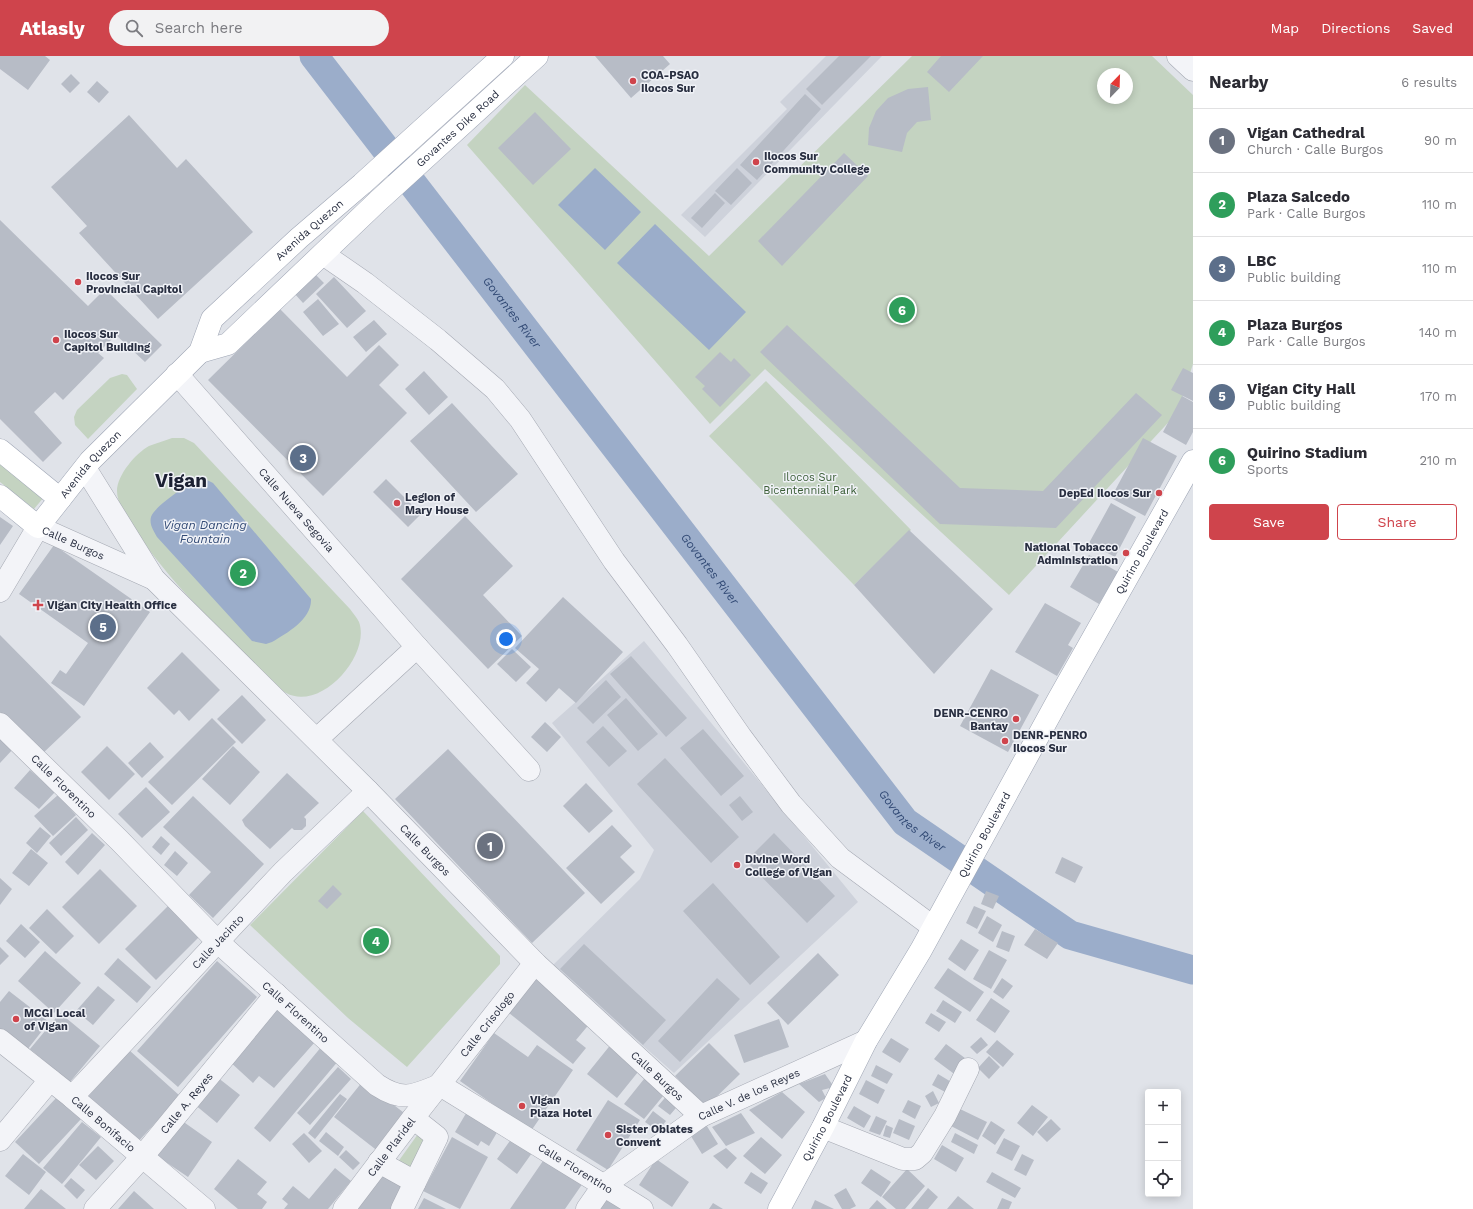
<!DOCTYPE html>
<html lang="en">
<head>
<meta charset="utf-8">
<style>
  body { margin:0; font-family:"Work Sans",sans-serif; background:#f2f2f3; color:#2b2b33 }
  .controls { position:absolute; right:12px; bottom:12px; display:grid; overflow:hidden; border-radius:4px; box-shadow:0 2px 10px #0003 }
  .controls button { width:36px; height:36px; display:grid; place-items:center; padding:0; border:0; border-bottom:1px solid #e1e1e2; background:#fff; color:#2b2b33; font:20px sans-serif }
  .compass { position:absolute; left:1097px; top:12px; width:36px; height:36px; border-radius:50%; background:#fff; box-shadow:0 2px 10px #0003; rotate:23deg }
  .you { position:absolute; left:506px; top:583px; width:14px; height:14px; margin:-10px; border:3px solid #fff; border-radius:50%; background:#1a73e8; box-shadow:0 0 0 6px #1a73e833 }
  .badge { display:grid; place-items:center; width:26px; height:26px; border-radius:50%; background:#cf444c; color:#fff; font-size:13px; font-weight:700 }
  .pin { position:absolute; translate:-50% -50%; border:2px solid #fff; box-shadow:0 1px 4px #0006 }
  .list { margin:0; padding:0; list-style:none }
  h2 { display:flex; justify-content:space-between; align-items:center; height:52px; margin:0; padding:0 16px; font-size:17px }
  h2 small { font-size:13px; font-weight:400; color:#7c7c81 }
  .list li { display:grid; grid-template-columns:26px 1fr auto; gap:12px; align-items:center; box-sizing:border-box; height:64px; padding:0 16px; border-top:1px solid #e1e1e2 }
  .list b { display:block; font-size:15px; white-space:nowrap }
  .list p { margin:0; font-size:13px; white-space:nowrap; color:#7c7c81 }
  .list em { font-size:13px; font-style:normal; color:#7c7c81 }
  .actions { display:flex; gap:8px; padding:12px 16px }
  .actions a { flex:1; padding:9px 0; border:1px solid #cf444c; border-radius:4px; text-align:center; font-size:14px; color:#cf444c }
  .actions .main { background:#cf444c; color:#fff }
  .icon { flex:none; width:22px; height:22px; fill:none; stroke:currentColor; stroke-width:2; stroke-linecap:round; stroke-linejoin:round }
  .map { position:relative; flex:none; width:1193px; height:1153px; overflow:hidden }
  header { display:flex; align-items:center; gap:24px; box-sizing:border-box; height:56px; padding:0 20px; background:#cf444c; color:#fff }
  header strong { font-size:19px }
  nav { display:flex; gap:22px; margin-inline-start:auto; font-size:14px }
  .search { width:280px; height:36px; background:#f2f2f3; display:flex; align-items:center; gap:10px; box-sizing:border-box; padding:0 14px; border-radius:22px; color:#7c7c81; font-size:15px }
  main { display:flex }
  aside { flex:1; background:#fff }
  .map>svg:first-child { display:block }
</style>
</head>
<body>
<header>
<strong>Atlasly</strong>
<div class="search"><svg class="icon" aria-label="search" viewBox="0 0 24 24"><circle cx="10" cy="10" r="6"/><path d="M15 15l6 6"/></svg>Search here</div>
<nav><a>Map</a><a>Directions</a><a>Saved</a></nav>
</header>
<main>
<div class="map">
<svg width="1193" height="1153" viewBox="0 0 1193 1153">
  <rect width="100%" height="100%" fill="#e0e3e9"/>
  <path fill="#ced2db" d="M826,0H882L705,181L681,159L787,53L780,46Z
    M644,585L858,846L674,1017L552,910L640,823L654,794L552,667Z"/>
  <path fill="#c4d3c1" fill-rule="evenodd" d="M912,0H1152L1193,39V308L1177,357L1009,539L765,313L710,368L467,89L525,29L709,200ZM1103,18H1127V42H1103Z
    M122,318L127,319L137,333L88,383L75,369L74,361L77,354L110,322Z
    M766,325L911,474L854,529L709,380Z
    M172,382H184L194,387L350,553C353,557 357,562 359,566C371,599 321,656 286,637C270,628 257,611 244,598C204,558 162,516 131,468C125,459 117,446 117,435C117,419 136,397 149,390C156,387 165,385 172,382Z
    M0,405L44,441L34,453L0,426Z
    M363,755L500,900V908L407,1011L348,962L250,869Z
    M418,1078L425,1081L409,1116L395,1110Z"/>
  <path fill="#9badca" d="M595,112L641,156L605,194L558,149Z
    M655,168L746,256L709,294L617,207Z
    M199,423H205L213,427L311,543C312,563 287,577 272,586L266,588L252,585L157,481C154,475 149,469 151,461C154,451 183,432 192,426Z"/>
  <g fill="none" stroke-linecap="round" stroke-linejoin="round">
    <path stroke="#9badca" stroke-width="29" id="s1" d="M314,0L905,766L1070,879L1193,914"/>
  </g>
  <path fill="#b7bcc6" d="M0,0H45L50,4L28,34L0,13Z
    M595,0H663L670,8L631,42Z
    M839,0H871L822,49L806,33Z
    M941,0H983L949,36L927,16Z
    M71,18L80,27L70,37L61,28Z
    M97,25L109,36L99,47L87,36Z
    M928,31L931,64L917,66L907,77L902,96L868,89L869,72L876,55L888,42L908,33Z
    M805,38L821,53L757,124L740,109Z
    M535,56L571,93L533,129L498,92Z
    M129,59L177,112L186,103L253,176L158,263L79,177L87,170L51,131Z
    M844,97L868,120L782,210L758,185Z
    M737,112L752,127L731,149L715,135Z
    M715,137L725,147L702,172L691,162Z
    M0,164L88,250L105,233L162,289L145,306L116,279L98,297L104,302L63,344L55,336L34,356L62,387L43,406L0,363Z
    M314,217L324,227L303,247L294,237Z
    M334,221L366,255L347,272L316,238Z
    M318,243L339,268L323,280L303,256Z
    M280,253L347,321L379,289L399,309L379,329L407,357L323,440L208,324Z
    M374,264L387,278L366,296L353,281Z
    M787,269L960,432L1043,435L1136,337L1162,359L1056,472L940,468L760,296Z
    M720,296L731,306L734,302L751,319L720,351L702,333L705,330L695,321Z
    M1183,312L1193,317V345L1171,334Z
    M424,315L448,341L429,359L405,333Z
    M1182,340L1193,346V376L1186,389L1163,376Z
    M452,347L518,418L476,456L410,385Z
    M1143,382L1177,400L1145,460L1111,442Z
    M386,423L421,458L408,471L373,436Z
    M1111,447L1136,461L1115,501L1089,487Z
    M465,460L513,510L483,539L522,580L488,613L401,523Z
    M0,461L13,470L0,489Z
    M909,474L993,553L934,618L854,529Z
    M54,489L150,556L84,650L51,627L60,614L66,618L88,587L19,538Z
    M1089,499L1118,516L1099,548L1070,531Z
    M563,541L623,596L576,647L559,632L546,646L526,627L539,613L515,592Z
    M1045,547L1081,567L1068,589L1073,592L1057,620L1015,596Z
    M0,579L81,661L41,699L0,656Z
    M512,593L531,611L516,626L497,608Z
    M182,596L220,634L189,665L179,654L174,659L147,632Z
    M631,600L687,662L666,681L610,618Z
    M991,613L1039,639L1008,696L960,670Z
    M606,624L621,641L593,668L577,652Z
    M242,639L266,664L242,688L217,663Z
    M626,642L658,678L638,695L607,659Z
    M212,662L236,686L172,749L148,726Z
    M545,666L561,681L547,696L531,681Z
    M603,670L627,695L609,711L586,686Z
    M703,673L744,720L721,740L680,692Z
    M0,679L14,692L0,707Z
    M150,686L164,701L142,722L128,707Z
    M107,690L135,718L109,744L81,716Z
    M233,690L260,716L230,749L202,723Z
    M448,693L585,837L532,887L395,743Z
    M665,702L739,781L711,807L637,728Z
    M30,714L55,736L39,753L14,732Z
    M287,717L319,747L304,761L306,763V770L302,774H294L292,772L270,793L245,770L242,764Z
    M586,727L613,755L589,777L563,750Z
    M146,731L170,756L142,782L118,758Z
    M58,739L76,759L53,780L34,760Z
    M193,740L264,808L213,862L189,839L211,816L163,771Z
    M740,740L753,756L742,765L729,749Z
    M76,761L88,774L61,800L49,787Z
    M612,769L632,790L620,801L635,816L601,848L566,812Z
    M40,771L51,780L37,797L26,787Z
    M92,777L105,789L78,819L65,806Z
    M774,777L835,840L807,867L746,805Z
    M161,780L170,788L161,799L152,791Z
    M31,793L48,807L29,830L12,817Z
    M175,795L188,807L177,820L164,809Z
    M1062,801L1083,811L1075,827L1055,817Z
    M100,813L137,850L99,888L62,851Z
    M0,822L12,833L0,849Z
    M713,827L780,901L750,929L683,855Z
    M333,829L342,838L327,853L318,845Z
    M986,835L999,840L993,853L981,848Z
    M169,849L200,880L156,924L125,893Z
    M974,850L986,855L977,873L966,867Z
    M47,853L74,880L56,898L29,872Z
    M987,860L1002,869L993,886L978,877Z
    M21,868L40,886L25,902L6,885Z
    M1035,873L1058,887L1047,903L1024,889Z
    M1002,875L1015,880L1009,896L996,891Z
    M961,883L979,894L965,915L948,903Z
    M584,888L666,964L643,989L560,913Z
    M0,891L9,900L0,909Z
    M989,894L1007,904L991,933L973,923Z
    M45,895L81,927L54,957L18,925Z
    M818,897L839,919L788,969L767,947Z
    M118,902L151,931L137,947L104,918Z
    M217,905L257,941L178,1031L137,995Z
    M948,912L984,936L970,956L934,932Z
    M536,922L591,966L576,984L586,992L573,1008L509,957Z
    M717,922L740,943L680,1006L658,985Z
    M1002,922L1013,930L1003,943L993,936Z
    M98,930L115,944L93,969L76,955Z
    M9,935L49,966L27,994L0,973V946Z
    M991,942L1010,955L995,977L976,964Z
    M943,944L962,956L955,967L936,955Z
    M275,951L315,986L274,1032L259,1020L253,1027L228,1004Z
    M60,957L100,990L70,1026L30,993Z
    M931,957L946,966L939,976L925,967Z
    M779,963L789,991L744,1007L734,979Z
    M494,977L528,1001L537,989L573,1014L531,1075L460,1025Z
    M981,981L988,989L977,998L970,991Z
    M891,982L909,993L900,1007L882,996Z
    M997,984L1014,998L1003,1011L986,996Z
    M612,987L642,1011L617,1042L587,1018Z
    M709,987L740,1018L706,1051L675,1020Z
    M946,988L969,1005L957,1020L934,1003Z
    M322,990L339,1004L270,1086L254,1072Z
    M129,994L180,1040L136,1088L86,1043Z
    M989,1000L1000,1011L989,1023L978,1012Z
    M876,1009L893,1018L887,1028L871,1020Z
    M338,1011L351,1023L310,1069L297,1057Z
    M648,1018L668,1034L644,1063L624,1048Z
    M825,1018L834,1031L822,1034L826,1042L819,1046L799,1028Z
    M938,1018L953,1027L947,1037L932,1029Z
    M217,1021L240,1039L217,1067L194,1048Z
    M866,1024L885,1034L878,1048L859,1038Z
    M363,1025L408,1060L379,1096L334,1061Z
    M933,1035L939,1047L931,1051L925,1040Z
    M782,1036L805,1056L782,1083L749,1054Z
    M669,1037L681,1046L670,1059L658,1050Z
    M340,1038L347,1043L315,1083L308,1077Z
    M57,1041L81,1063L39,1108L15,1086Z
    M608,1044L640,1064L608,1114L576,1094Z
    M908,1044L921,1050L915,1063L902,1056Z
    M1032,1049L1048,1061L1033,1080L1017,1067Z
    M854,1050L871,1060L864,1072L847,1062Z
    M960,1053L987,1066L978,1084L951,1070Z
    M468,1054L499,1073L489,1090L481,1085L478,1090L455,1076Z
    M653,1055L666,1065L658,1075L645,1066Z
    M741,1057L755,1077L726,1090L712,1071Z
    M876,1060L887,1065L880,1079L869,1075Z
    M178,1062L212,1086L188,1121L154,1098Z
    M899,1063L915,1070L909,1084L893,1077Z
    M1051,1063L1061,1073L1047,1086L1037,1076Z
    M991,1065L1005,1074L995,1089L982,1080Z
    M82,1066L101,1081L84,1102L72,1092L84,1102L62,1128L43,1112Z
    M705,1067L718,1088L702,1098L689,1077Z
    M886,1069L893,1072L890,1082L883,1080Z
    M326,1076L344,1091L338,1100L319,1085Z
    M304,1077L322,1095L309,1107L292,1088Z
    M955,1077L978,1089L974,1098L951,1086Z
    M452,1081L488,1101L460,1153L423,1135Z
    M761,1081L782,1099L765,1118L743,1100Z
    M512,1082L532,1097L517,1118L497,1103Z
    M1004,1082L1020,1090L1012,1105L996,1097Z
    M942,1089L964,1102L956,1116L934,1103Z
    M98,1090L114,1105L96,1124L79,1109Z
    M726,1092L737,1102L727,1113L713,1100Z
    M346,1094L360,1107L353,1114L339,1101Z
    M23,1098L46,1116L29,1139L5,1120Z
    M1022,1098L1034,1104L1026,1120L1014,1114Z
    M545,1102L583,1127L565,1153H510Z
    M238,1103L267,1126L257,1138L267,1146L262,1153H238L214,1133Z
    M656,1103L689,1126L672,1151L639,1129Z
    M335,1112L351,1125L328,1153H284L288,1148L282,1143L293,1130L309,1143Z
    M871,1113L891,1126L881,1141L861,1127Z
    M907,1113L925,1130L905,1153H896L882,1141Z
    M384,1115L406,1128L394,1153H355Z
    M751,1116L768,1127L761,1138L744,1127Z
    M992,1116L1021,1132L1015,1142L986,1126Z
    M71,1122L85,1134L77,1143L64,1130Z
    M846,1132L856,1150L850,1153H842L834,1139Z
    M928,1132L938,1141L928,1153H911Z
    M41,1133L66,1153H24Z
    M134,1135L154,1153H118Z
    M603,1138L628,1153H594Z
    M958,1140L974,1153H947Z
    M424,1142L446,1153H418Z
    M1002,1142L1012,1146L1009,1153H997Z
    M815,1144L834,1153H811Z
    M877,1144L887,1153H869Z
    M713,1147L723,1153H709Z"/>
  <g fill="none" stroke-linecap="round" stroke-linejoin="round">
    <g stroke="#a5a9b3" stroke-width="23">
      <g id="minor">
        <path d="M1178,0L1193,14"/>
        <path d="M323,198L365,227L438,284L495,333L520,363L614,505L677,589L741,681L791,748L840,802L933,871"/>
        <path id="s2" d="M177,318L417,591L529,714"/>
        <path id="s3" d="M85,412L154,523L368,735L535,907L701,1060"/>
        <path id="s4" d="M0,535L38,471L154,523"/>
        <path id="s5" d="M0,668L119,784L218,886L377,1029C403,1046 413,1040 440,1029"/>
        <path d="M317,683L417,591"/>
        <path id="s6" d="M0,984L72,1041L204,1153"/>
        <path id="s7" d="M440,1029L642,1153"/>
        <path id="s8" d="M72,1041L283,816L368,735"/>
        <path d="M823,1071L903,1103H915L922,1097L945,1060L968,1013"/>
        <path d="M0,1084L50,1024"/>
        <path d="M379,1106L415,1126"/>
        <path id="s9" d="M95,1153L142,1101L276,938"/>
        <path id="s10" d="M344,1153L413,1062L535,907"/>
        <path d="M402,1153L437,1081L413,1062"/>
        <path id="s11" d="M587,1153L603,1130L701,1060L866,985"/>
      </g>
    </g>
    <g stroke="#9fa6b5" stroke-width="23">
      <g id="major">
        <path id="s12" d="M200,296L228,288L378,145L537,0"/>
        <path d="M0,394L60,443"/>
        <path id="s13" d="M0,440L38,471L90,405L200,296L212,263L299,182L362,128L503,0"/>
        <path id="s14" d="M779,1153L823,1071L866,985L921,894L1058,644L1193,405"/>
      </g>
    </g>
    <use href="#minor" stroke="#f3f4f8" stroke-width="22"/>
    <use href="#major" stroke="#fff" stroke-width="22"/>
  </g>
  <g fill="#cf444c" stroke="#f0f2f7" stroke-width="1.5">
    <circle cx="633" cy="25" r="4"/>
    <circle cx="756" cy="106" r="4"/>
    <circle cx="78" cy="226" r="4"/>
    <circle cx="56" cy="284" r="4"/>
    <circle cx="1159" cy="437" r="4"/>
    <circle cx="397" cy="447" r="4"/>
    <circle cx="1126" cy="497" r="4"/>
    <path d="M36 543h4v4h4v4h-4v4h-4v-4h-4v-4h4z"/>
    <circle cx="1016" cy="663" r="4"/>
    <circle cx="1005" cy="685" r="4"/>
    <circle cx="737" cy="809" r="4"/>
    <circle cx="16" cy="963" r="4"/>
    <circle cx="522" cy="1050" r="4"/>
    <circle cx="608" cy="1079" r="4"/>
  </g>
  <g text-anchor="middle" stroke-width="3" stroke-linejoin="round" paint-order="stroke">
    <g font-size="11" font-weight="bold" fill="#292f41" stroke="#f0f2f7" text-anchor="start">
      <text x="641" y="23">COA-PSAO<tspan x="641" dy="13">Ilocos Sur</tspan></text>
      <text x="764" y="104">Ilocos Sur<tspan x="764" dy="13">Community College</tspan></text>
      <text x="86" y="224">Ilocos Sur<tspan x="86" dy="13">Provincial Capitol</tspan></text>
      <text x="64" y="282">Ilocos Sur<tspan x="64" dy="13">Capitol Building</tspan></text>
      <text x="1151" y="441" text-anchor="end">DepEd Ilocos Sur</text>
      <text x="405" y="445">Legion of<tspan x="405" dy="13">Mary House</tspan></text>
      <text x="1118" y="495" text-anchor="end">National Tobacco<tspan x="1118" dy="13">Administration</tspan></text>
      <text x="47" y="553">Vigan City Health Office</text>
      <text x="1008" y="661" text-anchor="end">DENR-CENRO<tspan x="1008" dy="13">Bantay</tspan></text>
      <text x="1013" y="683">DENR-PENRO<tspan x="1013" dy="13">Ilocos Sur</tspan></text>
      <text x="745" y="807">Divine Word<tspan x="745" dy="13">College of Vigan</tspan></text>
      <text x="24" y="961">MCGI Local<tspan x="24" dy="13">of Vigan</tspan></text>
      <text x="530" y="1048">Vigan<tspan x="530" dy="13">Plaza Hotel</tspan></text>
      <text x="616" y="1077">Sister Oblates<tspan x="616" dy="13">Convent</tspan></text>
    </g>
    <g font-size="11" fill="#292f41" stroke="#f0f2f7">
      <text dy="4" stroke="none"><textPath href="#s12" startOffset="344">Govantes Dike Road</textPath></text>
      <text dy="4" stroke="none"><textPath href="#s13" startOffset="455">Avenida Quezon</textPath></text>
      <text dy="4" stroke="none"><textPath href="#s13" startOffset="131">Avenida Quezon</textPath></text>
      <text dy="4" stroke="none"><textPath href="#s2" startOffset="181">Calle Nueva Segovia</textPath></text>
      <text dy="4" stroke="none"><textPath href="#s4" startOffset="113">Calle Burgos</textPath></text>
      <text dy="4" stroke="none"><textPath href="#s14" startOffset="751">Quirino Boulevard</textPath></text>
      <text dy="4" stroke="none"><textPath href="#s5" startOffset="89">Calle Florentino</textPath></text>
      <text dy="4" stroke="none"><textPath href="#s14" startOffset="427">Quirino Boulevard</textPath></text>
      <text dy="4" stroke="none"><textPath href="#s3" startOffset="514">Calle Burgos</textPath></text>
      <text dy="4" stroke="none"><textPath href="#s8" startOffset="213">Calle Jacinto</textPath></text>
      <text dy="4" stroke="none"><textPath href="#s5" startOffset="413">Calle Florentino</textPath></text>
      <text dy="4" stroke="none"><textPath href="#s10" startOffset="234">Calle Crisologo</textPath></text>
      <text dy="4" stroke="none"><textPath href="#s3" startOffset="838">Calle Burgos</textPath></text>
      <text dy="4" stroke="none"><textPath href="#s11" startOffset="201">Calle V. de los Reyes</textPath></text>
      <text dy="4" stroke="none"><textPath href="#s9" startOffset="140">Calle A. Reyes</textPath></text>
      <text dy="4" stroke="none"><textPath href="#s14" startOffset="103">Quirino Boulevard</textPath></text>
      <text dy="4" stroke="none"><textPath href="#s6" startOffset="133">Calle Bonifacio</textPath></text>
      <text dy="4" stroke="none"><textPath href="#s10" startOffset="78">Calle Plaridel</textPath></text>
      <text dy="4" stroke="none"><textPath href="#s7" startOffset="159">Calle Florentino</textPath></text>
    </g>
    <g font-size="11" fill="#3a5d36" stroke="#f0f2f7">
      <text x="810" y="425">Ilocos Sur<tspan x="810" dy="13">Bicentennial Park</tspan></text>
    </g>
    <g font-size="12" font-style="italic" fill="#324a75" stroke="#f0f2f7">
      <text dy="4" stroke="none"><textPath href="#s1" startOffset="324">Govantes River</textPath></text>
      <text x="205" y="473">Vigan Dancing<tspan x="205" dy="14">Fountain</tspan></text>
      <text dy="4" stroke="none"><textPath href="#s1" startOffset="648">Govantes River</textPath></text>
      <text dy="4" stroke="none"><textPath href="#s1" startOffset="972">Govantes River</textPath></text>
    </g>
    <g font-size="19" font-weight="bold" fill="#1b2032" stroke="#f0f2f7">
      <text x="181" y="431">Vigan</text>
    </g>
  </g>
</svg>
<div class="controls">
<button>+</button>
<button>−</button>
<button><svg class="icon" aria-label="locate" viewBox="0 0 24 24"><circle cx="12" cy="12" r="6"/><path d="M12 2v4M12 18v4M2 12h4M18 12h4"/></svg></button>
</div>
<svg class="compass" viewBox="-18 -18 36 36"><path d="M0-13l5 13h-10z" fill="#e53935"/><path d="M0 13l5-13h-10z" fill="#7c7c81"/></svg>
<div class="you"></div>
<div class="pin badge" style="left:490px;top:790px;background:#6b7280">1</div>
<div class="pin badge" style="left:243px;top:517px;background:#2e9e5b">2</div>
<div class="pin badge" style="left:303px;top:402px;background:#5c6f8a">3</div>
<div class="pin badge" style="left:376px;top:885px;background:#2e9e5b">4</div>
<div class="pin badge" style="left:103px;top:571px;background:#5c6f8a">5</div>
<div class="pin badge" style="left:902px;top:254px;background:#2e9e5b">6</div>
</div>
<aside>
<h2>Nearby<small>6 results</small></h2>
<ul class="list">
<li><span class="badge" style="background:#6b7280">1</span><div><b>Vigan Cathedral</b><p>Church · Calle Burgos</p></div><em>90 m</em></li>
<li><span class="badge" style="background:#2e9e5b">2</span><div><b>Plaza Salcedo</b><p>Park · Calle Burgos</p></div><em>110 m</em></li>
<li><span class="badge" style="background:#5c6f8a">3</span><div><b>LBC</b><p>Public building</p></div><em>110 m</em></li>
<li><span class="badge" style="background:#2e9e5b">4</span><div><b>Plaza Burgos</b><p>Park · Calle Burgos</p></div><em>140 m</em></li>
<li><span class="badge" style="background:#5c6f8a">5</span><div><b>Vigan City Hall</b><p>Public building</p></div><em>170 m</em></li>
<li><span class="badge" style="background:#2e9e5b">6</span><div><b>Quirino Stadium</b><p>Sports</p></div><em>210 m</em></li>
</ul>
<div class="actions"><a class="main">Save</a><a>Share</a></div>
</aside>
</main>
</body>
</html>
